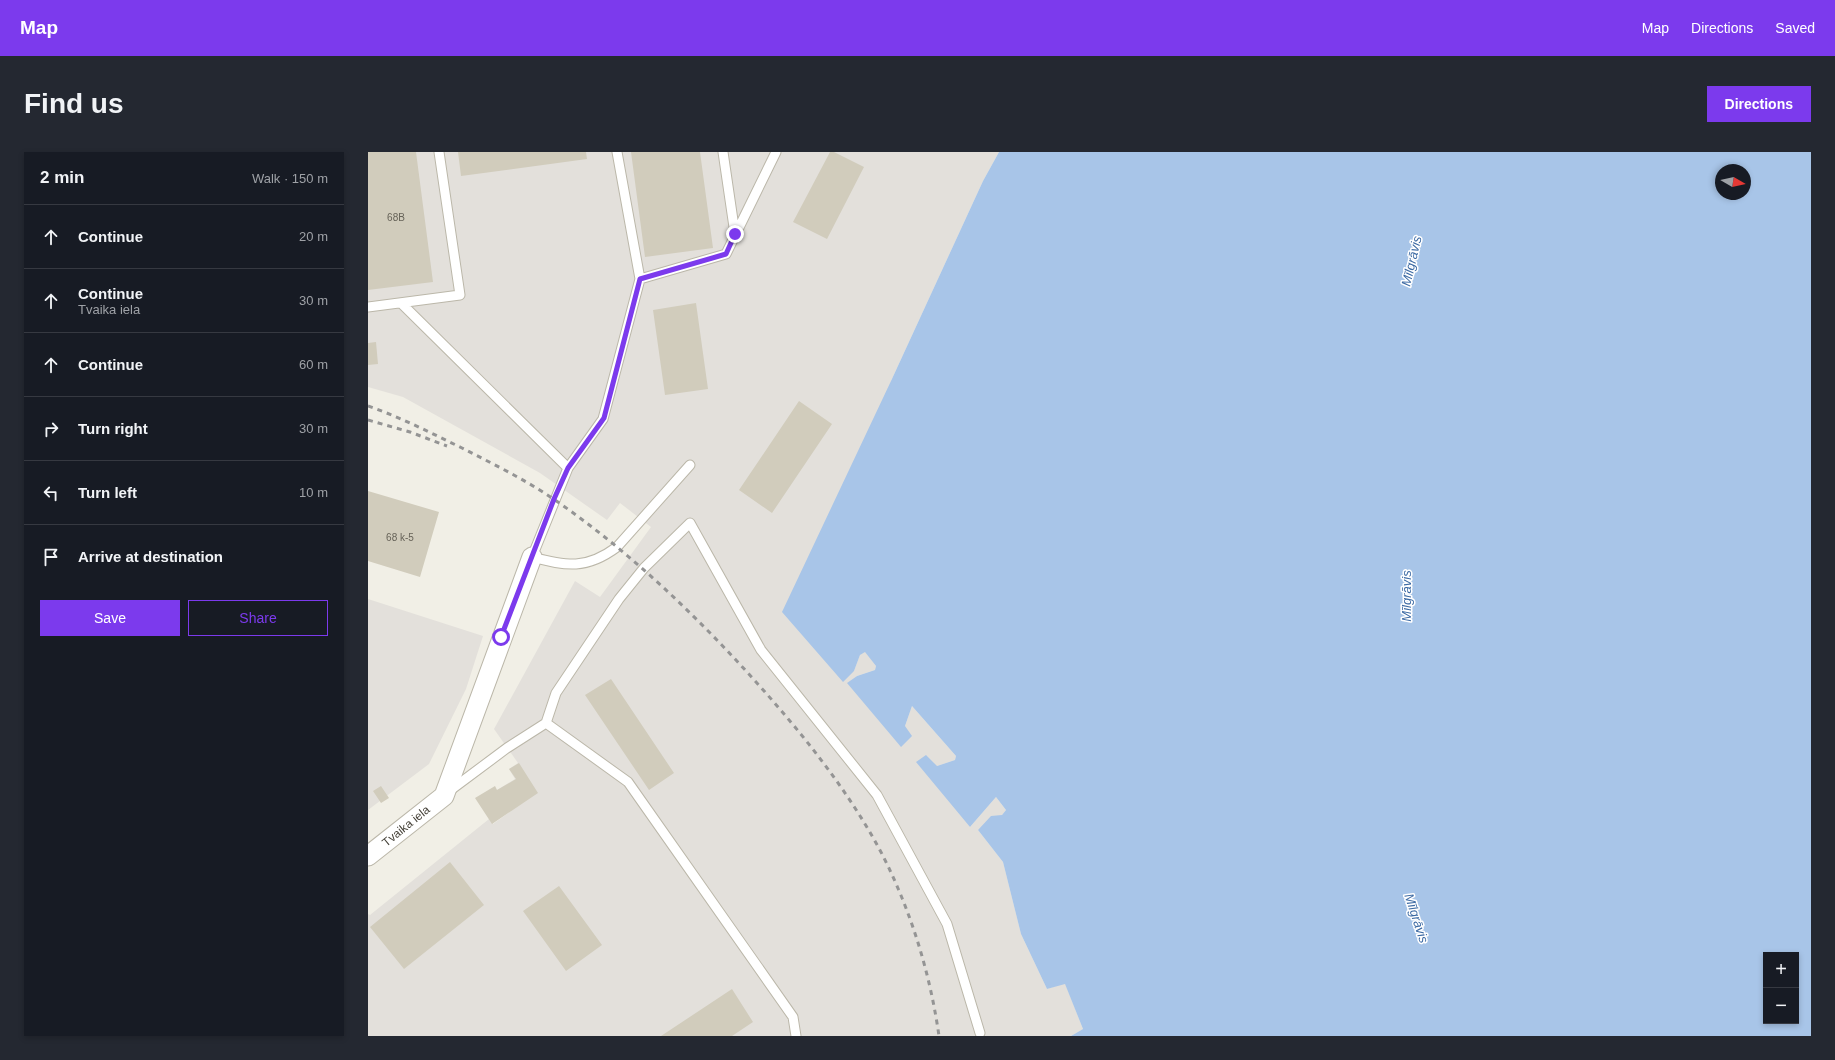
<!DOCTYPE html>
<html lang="en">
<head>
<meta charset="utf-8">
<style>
  body { margin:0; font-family:Helvetica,sans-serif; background:#242831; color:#f1f3f6 }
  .controls { position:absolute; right:12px; bottom:12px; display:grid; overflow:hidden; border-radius:0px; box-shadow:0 2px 6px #0003 }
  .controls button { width:36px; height:36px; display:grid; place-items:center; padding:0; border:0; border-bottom:1px solid #363941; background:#171b24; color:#f1f3f6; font:20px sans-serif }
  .compass { position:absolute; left:1347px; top:12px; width:36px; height:36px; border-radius:50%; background:#171b24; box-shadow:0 2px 6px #0003; rotate:99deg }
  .stop { position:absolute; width:12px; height:12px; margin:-9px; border:3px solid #7c3aed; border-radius:50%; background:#fff }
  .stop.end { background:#7c3aed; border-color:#fff; box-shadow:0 1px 4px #0008 }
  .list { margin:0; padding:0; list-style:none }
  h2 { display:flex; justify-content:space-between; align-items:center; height:52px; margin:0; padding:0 16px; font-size:17px }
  h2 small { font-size:13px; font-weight:400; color:#9ea1a6 }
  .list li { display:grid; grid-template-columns:26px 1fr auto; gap:12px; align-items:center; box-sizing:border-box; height:64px; padding:0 16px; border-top:1px solid #363941 }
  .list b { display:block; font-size:15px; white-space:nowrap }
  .list p { margin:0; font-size:13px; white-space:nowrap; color:#9ea1a6 }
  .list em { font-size:13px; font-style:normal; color:#9ea1a6 }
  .actions { display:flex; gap:8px; padding:12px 16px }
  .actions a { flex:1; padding:9px 0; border:1px solid #7c3aed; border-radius:0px; text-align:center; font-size:14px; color:#7c3aed }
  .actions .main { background:#7c3aed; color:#fff }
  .icon { flex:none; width:22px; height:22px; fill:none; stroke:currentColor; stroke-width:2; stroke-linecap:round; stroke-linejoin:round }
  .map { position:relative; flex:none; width:1443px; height:884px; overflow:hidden; border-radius:0px }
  header { display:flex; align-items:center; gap:24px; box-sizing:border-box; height:56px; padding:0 20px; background:#7c3aed; color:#fff }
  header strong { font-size:19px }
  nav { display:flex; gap:22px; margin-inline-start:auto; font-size:14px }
  .intro { display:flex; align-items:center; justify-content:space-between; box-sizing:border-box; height:96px; padding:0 24px }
  h1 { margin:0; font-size:28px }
  .button { padding:10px 18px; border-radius:0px; background:#7c3aed; color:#fff; font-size:14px; font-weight:700 }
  main { display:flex; gap:24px; padding:0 24px }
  aside { flex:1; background:#171b24; border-radius:0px; box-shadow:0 2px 6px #0003 }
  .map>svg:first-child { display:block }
</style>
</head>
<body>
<header>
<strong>Map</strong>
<nav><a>Map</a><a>Directions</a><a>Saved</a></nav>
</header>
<div class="intro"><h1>Find us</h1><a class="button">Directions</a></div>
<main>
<aside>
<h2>2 min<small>Walk · 150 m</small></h2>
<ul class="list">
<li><svg class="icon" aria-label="ahead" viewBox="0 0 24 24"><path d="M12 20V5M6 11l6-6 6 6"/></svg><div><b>Continue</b></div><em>20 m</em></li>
<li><svg class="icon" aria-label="ahead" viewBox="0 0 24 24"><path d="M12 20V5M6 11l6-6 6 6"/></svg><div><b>Continue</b><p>Tvaika iela</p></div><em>30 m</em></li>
<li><svg class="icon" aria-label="ahead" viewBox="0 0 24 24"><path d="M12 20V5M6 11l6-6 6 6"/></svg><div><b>Continue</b></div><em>60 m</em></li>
<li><svg class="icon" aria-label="right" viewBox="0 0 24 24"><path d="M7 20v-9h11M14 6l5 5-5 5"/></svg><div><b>Turn right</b></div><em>30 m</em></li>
<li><svg class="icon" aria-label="left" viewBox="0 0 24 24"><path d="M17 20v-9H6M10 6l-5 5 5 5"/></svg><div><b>Turn left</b></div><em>10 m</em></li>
<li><svg class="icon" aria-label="arrive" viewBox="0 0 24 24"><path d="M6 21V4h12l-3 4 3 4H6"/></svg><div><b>Arrive at destination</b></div></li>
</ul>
<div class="actions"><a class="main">Save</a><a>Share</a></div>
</aside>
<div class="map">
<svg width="1443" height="884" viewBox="0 0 1443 884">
  <rect width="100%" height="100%" fill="#f1efe6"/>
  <path fill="#e3e0db" d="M0,0H631L615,29L523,229L486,519L492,503L497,499L508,514L507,518L489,524L480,531L537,574L544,554L588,604L587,608L569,614L602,675L628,645L638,658L634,663L610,678L635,710L653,782L679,837L697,831L715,877L703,884H0V762L2,763L121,667L125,672L143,659L129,638L147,627L141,617L150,611L126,577L207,429L232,445L283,375L252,351L239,368L172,321L35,245L0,235Z
    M0,447L115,484L98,537L61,612L0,658Z"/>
  <path fill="#a8c5e8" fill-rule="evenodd" d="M631,0H1443V884H703L715,877L697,832L679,837L653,782L635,710L610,678L623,664L634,663L638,658L628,645L602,675L548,610L558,603L569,614L587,608L588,604L544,554L537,574L544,584L533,595L479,531L489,524L507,518L508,514L497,500L492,503L486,519L475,530L414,460L523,229L615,29ZM1353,18H1377V42H1353ZM1398,803H1428V869H1398Z"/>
  <path fill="#d1ccbc" d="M0,0H48L65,130L0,138Z
    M90,0H218L219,7L93,24Z
    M263,0H332L345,96L277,105Z
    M462,0H466L496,15L459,87L425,70Z
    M328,151L340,237L297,243L285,158Z
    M8,190L10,212L0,213V191Z
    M431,249L464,272L404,361L371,338Z
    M0,339L71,360L52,425L0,409Z
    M243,527L306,621L281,638L217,543Z
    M151,611L170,641L124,672L107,646L127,634L129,638L148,627L141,617Z
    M13,634L21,646L13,651L5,639Z
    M82,710L116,753L36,817L2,775Z
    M191,734L234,793L198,819L155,759Z
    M364,837L385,870L364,884H293Z"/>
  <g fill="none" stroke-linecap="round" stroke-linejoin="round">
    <g stroke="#bbb7a9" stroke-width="11">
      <path id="lane" d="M249,0L272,127L235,267L200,316L164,405C199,414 218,418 249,395L322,313
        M355,0L367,82
        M272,127L358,102L408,0
        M33,151L200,316
        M0,155L92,143L71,0
        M178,571L188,541L251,447L276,416L322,371L393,498L509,643L579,772L612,881
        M80,640L139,596L178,571L260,630L425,865L428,884"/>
    </g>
    <g stroke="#bbb7a9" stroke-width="21">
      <path id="street" d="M0,704L76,644L164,405"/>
    </g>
    <use href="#lane" stroke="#fff" stroke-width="9"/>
    <use href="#street" stroke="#fff" stroke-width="19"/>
    <path stroke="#949494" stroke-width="3" stroke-dasharray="5 5" stroke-linecap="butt" d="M0,254C32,265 63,281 94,296C125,312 158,328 187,348C265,402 334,469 397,540C441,590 483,643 514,702C543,759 562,821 571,884
      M0,268L42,280L79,294"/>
  </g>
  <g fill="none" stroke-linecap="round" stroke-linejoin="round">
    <path stroke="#7c3aed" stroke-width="5" d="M133,485L186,347L200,316L236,266L272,127L358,102L367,82"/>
  </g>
  <g text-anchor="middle" stroke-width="3" stroke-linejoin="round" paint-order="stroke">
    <g font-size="10" fill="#666258">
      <text x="28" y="69">68B</text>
      <text x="32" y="389">68 k-5</text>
    </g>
    <g font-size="12" fill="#433f36" stroke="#fff">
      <text transform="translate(38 674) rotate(-39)" y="4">Tvaika iela</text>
    </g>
    <g font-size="13" font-style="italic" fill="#3b69a3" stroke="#fff">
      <text transform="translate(1043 109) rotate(-77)" y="5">Mīlgrāvis</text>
      <text transform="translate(1038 444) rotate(-90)" y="5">Mīlgrāvis</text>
      <text transform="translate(1049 766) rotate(72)" y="5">Mīlgrāvis</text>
    </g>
  </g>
</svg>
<div class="controls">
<button>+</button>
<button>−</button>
</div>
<svg class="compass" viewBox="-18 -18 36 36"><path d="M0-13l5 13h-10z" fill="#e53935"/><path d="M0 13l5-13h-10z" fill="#9ea1a6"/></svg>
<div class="stop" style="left:133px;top:485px"></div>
<div class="stop end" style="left:367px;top:82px"></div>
</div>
</main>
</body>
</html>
